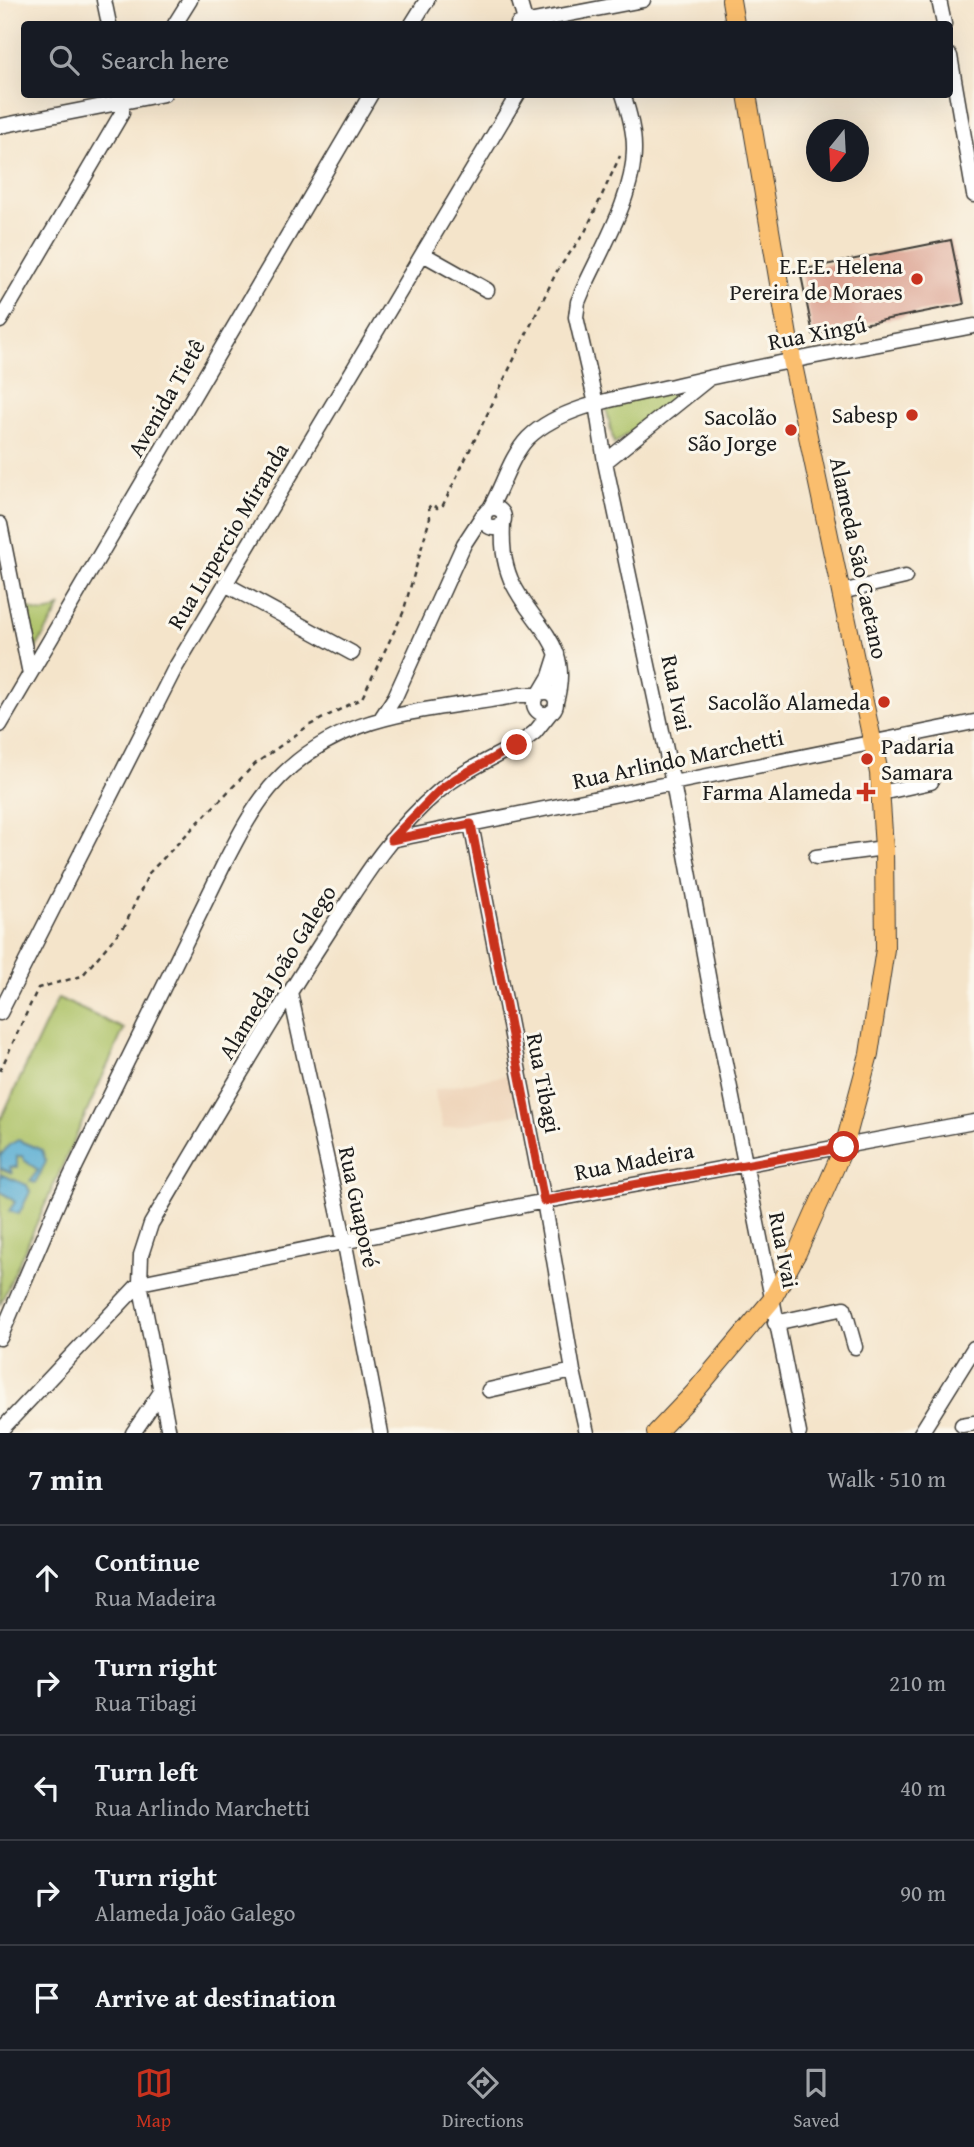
<!DOCTYPE html>
<html lang="en">
<head>
<meta charset="utf-8">
<style>
  body { margin:0; font-family:"Gentium Book Plus",serif; background:#242831; color:#f1f3f6 }
  .compass { position:absolute; left:806px; top:119px; width:63px; height:63px; border-radius:50%; background:#171b24; box-shadow:0 7px 28px #0002; rotate:198deg }
  .stop { position:absolute; width:21px; height:21px; margin:-16px; border:5px solid #c8321e; border-radius:50%; background:#fff }
  .stop.end { background:#c8321e; border-color:#fff; box-shadow:0 2px 7px #0008 }
  .list { margin:0; padding:0; list-style:none }
  h2 { display:flex; justify-content:space-between; align-items:center; height:91px; margin:0; padding:0 28px; font-size:30px }
  h2 small { font-size:23px; font-weight:400; color:#9ea1a6 }
  .list li { display:grid; grid-template-columns:46px 1fr auto; gap:21px; align-items:center; box-sizing:border-box; height:105px; padding:0 28px; border-top:2px solid #363941 }
  .list b { display:block; font-size:26px; white-space:nowrap }
  .list p { margin:0; font-size:23px; white-space:nowrap; color:#9ea1a6 }
  .list em { font-size:23px; font-style:normal; color:#9ea1a6 }
  .icon { flex:none; width:38px; height:38px; fill:none; stroke:currentColor; stroke-width:2; stroke-linecap:round; stroke-linejoin:round }
  .map { position:relative; flex:none; width:974px; height:1433px; overflow:hidden }
  .search { position:absolute; background:#171b24; box-shadow:0 7px 28px #0002; left:21px; right:21px; top:21px; height:77px; display:flex; align-items:center; gap:18px; box-sizing:border-box; padding:0 24px; border-radius:7px; color:#9ea1a6; font-size:26px }
  .sheet { height:616px; background:#171b24 }
  nav { display:flex; justify-content:space-around; align-items:center; box-sizing:border-box; height:98px; border-top:2px solid #363941; background:#171b24; font-size:19px; color:#9ea1a6 }
  nav a { display:grid; justify-items:center; gap:4px }
  nav .on { color:#c8321e }
  .map>svg:first-child { display:block }
</style>
</head>
<body>
<div class="map">
<svg width="974" height="1433" viewBox="0 0 974 1433">
  <rect width="100%" height="100%" fill="#fbf7ec"/>
  <filter id="ink" filterUnits="userSpaceOnUse"><feTurbulence type="fractalNoise" baseFrequency=".0143" numOctaves="2"/><feDisplacementMap in="SourceGraphic" scale="14" xChannelSelector="R" yChannelSelector="G"/><feConvolveMatrix kernelMatrix="1 2 1 2 8 2 1 2 1" color-interpolation-filters="sRGB"/></filter>
  <filter id="wash" filterUnits="userSpaceOnUse"><feTurbulence type="fractalNoise" baseFrequency=".00686" numOctaves="4" result="noise"/><feDisplacementMap in="SourceGraphic" scale="28" xChannelSelector="R" yChannelSelector="G"/><feGaussianBlur stdDeviation="1.57" result="paint"/><feColorMatrix in="noise" values="0 0 0 0 0 0 0 0 0 0 0 0 0 0 0 0 0 1.4 0 .05"/><feComposite in="paint" operator="in"/></filter>
  <g filter="url(#wash)">
    <rect width="100%" height="100%" fill="#f4e4ca"/>
    <path fill="#efd6bc" d="M512,1074L520,1113L443,1129L434,1090Z"/>
    <path fill="#adc267" stroke="#646f42" stroke-width="2" d="M697,383L614,444L605,403Z
      M23,603C34,615 48,615 61,606L35,650Z
      M58,998L124,1029L0,1305V1121Z"/>
    <path fill="#54abd1" stroke="#386476" stroke-width="2" d="M18,1140L42,1150L46,1162L35,1183L30,1181L38,1170L24,1160L22,1156H17V1167H10L12,1173L0,1168V1156L9,1145Z
      M0,1174L27,1185L30,1192L19,1214L9,1211L15,1202L0,1191Z"/>
    <g id="blocks">
      <path fill="#dba190" d="M951,240L964,304L813,334L800,270Z"/>
    </g>
  </g>
  <g filter="url(#ink)">
    <use href="#blocks" fill-opacity="0" stroke="#3c3a36" stroke-width="2"/>
    <g fill="none" stroke-linecap="round" stroke-linejoin="round">
      <g stroke="#3c3a36" stroke-width="17">
        <path id="minor" d="M104,0L109,24
          M519,0L526,24
          M939,0L944,24
          M175,24L190,0
          M412,24L427,0
          M518,24L643,0
          M950,56L974,195
          M623,94C629,112 634,129 634,147C635,194 602,248 583,290L578,302L576,317L596,404L605,462L673,783L712,998L799,1433
          M0,126L164,94
          M423,254L487,290
          M0,321L122,113V94
          M605,462L707,380
          M484 518a10 10 0 1 1 20 0a10 10 0 1 1-20 0Z
          M490,508C503,486 510,457 528,438C563,404 631,396 677,385C775,362 875,345 974,326
          M503,522C502,543 503,561 511,580C533,628 573,642 556,702
          M0,524L30,674
          M225,584L352,653
          M841,592L905,577
          M534 703a11 11 0 1 1 22 0a11 11 0 1 1-22 0Z
          M540,693L550,676L557,654
          M382,717L395,697L464,544L483,515
          M0,725L371,94
          M881,793L931,782
          M471,824L544,1201L573,1371L587,1433
          M391,840L974,722
          M816,857L884,848
          M290,992L342,1229L381,1433
          M0,1013L174,670L518,94
          M140,1283L530,1204L974,1122
          M775,1323L844,1308L855,1347
          M0,1338L59,1200L223,866C237,839 251,811 270,788C339,708 426,713 520,695H537
          M489,1390L573,1371
          M962,1425L974,1423
          M0,1431L140,1283
          M133,1433L161,1392
          M169,1433L140,1283L141,1255L151,1224C207,1130 262,1034 322,942C357,888 389,833 439,791C465,769 497,757 526,739L535,732L551,712
          M921,1433L974,1348"/>
      </g>
      <g stroke="#3c3a36" stroke-width="20">
        <path id="major" d="M731,0L735,24
          M656,1433L693,1394L771,1301L797,1253L844,1147L869,1054L885,949L884,848L879,773L792,360L747,94"/>
      </g>
      <path stroke="#3c3a36" stroke-width="2.5" stroke-dasharray="5 5" stroke-linecap="butt" d="M0,1071L38,988L82,976L125,925L149,873L255,764L308,726L362,698L403,613L430,518L429,507L432,504L437,508L442,507L557,271L585,232L620,156"/>
      <use href="#minor" stroke="#fff" stroke-width="14"/>
      <use href="#major" stroke="#fabe6e" stroke-width="18"/>
    </g>
  </g>
  <g fill="none" stroke-linecap="round" stroke-linejoin="round" filter="url(#ink)">
    <path stroke="#c8321e" stroke-width="9" d="M517,745L457,778L441,789L391,840L471,824L544,1201L844,1147"/>
  </g>
  <g fill="#c8321e" stroke="#fbf7ec" stroke-width="2.5">
    <circle cx="917" cy="279" r="7"/>
    <circle cx="912" cy="415" r="7"/>
    <circle cx="791" cy="430" r="7"/>
    <circle cx="884" cy="702" r="7"/>
    <circle cx="867" cy="759" r="7"/>
    <path d="M862.5 781.5h7v7h7v7h-7v7h-7v-7h-7v-7h7z"/>
  </g>
  <g text-anchor="middle" stroke-width="6" stroke-linejoin="round" paint-order="stroke">
    <g font-size="23" fill="#1c1c1c" stroke="#fbf7ec" text-anchor="end">
      <text x="903" y="274">E.E.E. Helena<tspan x="903" dy="26">Pereira de Moraes</tspan></text>
      <text x="898" y="423">Sabesp</text>
      <text x="777" y="425">Sacolão<tspan x="777" dy="26">São Jorge</tspan></text>
      <text x="870" y="710">Sacolão Alameda</text>
      <text x="881" y="754" text-anchor="start">Padaria<tspan x="881" dy="26">Samara</tspan></text>
      <text x="852" y="800">Farma Alameda</text>
    </g>
    <g font-size="23" fill="#1c1c1c" stroke="#fbf7ec">
      <text transform="translate(817 333) rotate(-11)" y="8">Rua Xingú</text>
      <text transform="translate(166 398) rotate(-60)" y="8">Avenida Tietê</text>
      <text transform="translate(228 536) rotate(-59)" y="8">Rua Lupercio Miranda</text>
      <text transform="translate(859 558) rotate(78)" y="8">Alameda São Caetano</text>
      <text transform="translate(677 693) rotate(78)" y="8">Rua Ivai</text>
      <text transform="translate(678 759) rotate(-12)" y="8">Rua Arlindo Marchetti</text>
      <text transform="translate(277 972) rotate(-58)" y="8">Alameda João Galego</text>
      <text transform="translate(544 1083) rotate(79)" y="8">Rua Tibagi</text>
      <text transform="translate(634 1161) rotate(-11)" y="8">Rua Madeira</text>
      <text transform="translate(359 1207) rotate(78)" y="8">Rua Guaporé</text>
      <text transform="translate(784 1250) rotate(79)" y="8">Rua Ivai</text>
    </g>
  </g>
</svg>
<svg class="compass" viewBox="-18 -18 36 36"><path d="M0-13l5 13h-10z" fill="#e53935"/><path d="M0 13l5-13h-10z" fill="#9ea1a6"/></svg>
<div class="stop" style="left:844px;top:1147px"></div>
<div class="stop end" style="left:517px;top:745px"></div>
<div class="search"><svg class="icon" aria-label="search" viewBox="0 0 24 24"><circle cx="10" cy="10" r="6"/><path d="M15 15l6 6"/></svg>Search here</div>
</div>
<section class="sheet">
<h2>7 min<small>Walk · 510 m</small></h2>
<ul class="list">
<li><svg class="icon" aria-label="ahead" viewBox="0 0 24 24"><path d="M12 20V5M6 11l6-6 6 6"/></svg><div><b>Continue</b><p>Rua Madeira</p></div><em>170 m</em></li>
<li><svg class="icon" aria-label="right" viewBox="0 0 24 24"><path d="M7 20v-9h11M14 6l5 5-5 5"/></svg><div><b>Turn right</b><p>Rua Tibagi</p></div><em>210 m</em></li>
<li><svg class="icon" aria-label="left" viewBox="0 0 24 24"><path d="M17 20v-9H6M10 6l-5 5 5 5"/></svg><div><b>Turn left</b><p>Rua Arlindo Marchetti</p></div><em>40 m</em></li>
<li><svg class="icon" aria-label="right" viewBox="0 0 24 24"><path d="M7 20v-9h11M14 6l5 5-5 5"/></svg><div><b>Turn right</b><p>Alameda João Galego</p></div><em>90 m</em></li>
<li><svg class="icon" aria-label="arrive" viewBox="0 0 24 24"><path d="M6 21V4h12l-3 4 3 4H6"/></svg><div><b>Arrive at destination</b></div></li>
</ul>
</section>
<nav>
<a class="on"><svg class="icon" aria-label="map" viewBox="0 0 24 24"><path d="M3 6l6-2 6 2 6-2v14l-6 2-6-2-6 2zM9 4v14M15 6v14"/></svg>Map</a>
<a><svg class="icon" aria-label="directions" viewBox="0 0 24 24"><path d="M12 3l9 9-9 9-9-9zM9 14v-3h6M13 9l2 2-2 2"/></svg>Directions</a>
<a><svg class="icon" aria-label="saved" viewBox="0 0 24 24"><path d="M7 4h10v16l-5-4-5 4z"/></svg>Saved</a>
</nav>
</body>
</html>
